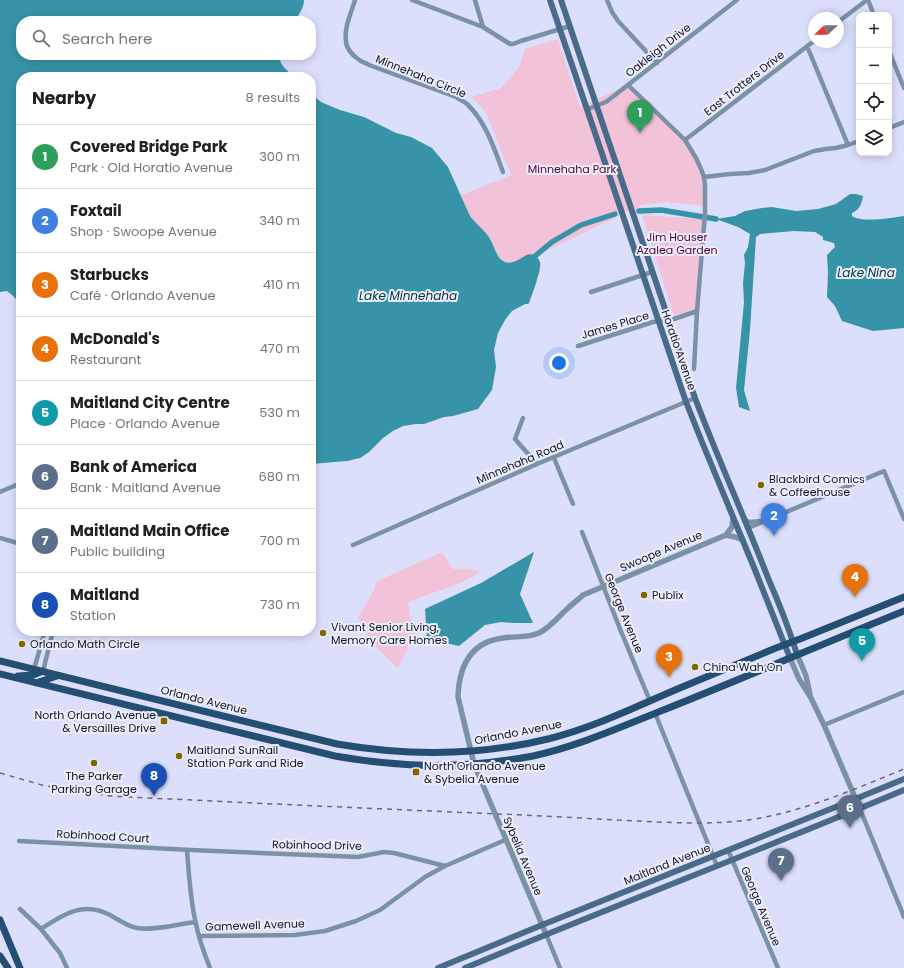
<!DOCTYPE html>
<html lang="en">
<head>
<meta charset="utf-8">
<style>
  body { margin:0; font-family:Poppins,sans-serif; background:#f6f6f6; color:#202124 }
  .controls { position:absolute; right:12px; top:12px; display:grid; overflow:hidden; border-radius:8px; box-shadow:0 2px 10px #0003 }
  .controls button { width:36px; height:36px; display:grid; place-items:center; padding:0; border:0; border-bottom:1px solid #e0e0e0; background:#fff; color:#202124; font:20px sans-serif }
  .compass { position:absolute; left:808px; top:12px; width:36px; height:36px; border-radius:50%; background:#fff; box-shadow:0 2px 10px #0003; rotate:248deg }
  .you { position:absolute; left:559px; top:363px; width:14px; height:14px; margin:-10px; border:3px solid #fff; border-radius:50%; background:#1a73e8; box-shadow:0 0 0 6px #1a73e833 }
  .badge { display:grid; place-items:center; width:26px; height:26px; border-radius:50%; background:#826700; color:#fff; font-size:13px; font-weight:700 }
  .pin { position:absolute; translate:-50% -33px; filter:drop-shadow(0 1px 2px #0008) }
  .pin::after { content:''; position:absolute; top:21px; width:14px; height:12px; background:inherit; clip-path:polygon(0 0,100% 0,50% 100%) }
  .list { margin:0; padding:0; list-style:none }
  h2 { display:flex; justify-content:space-between; align-items:center; height:52px; margin:0; padding:0 16px; font-size:17px }
  h2 small { font-size:13px; font-weight:400; color:#757577 }
  .list li { display:grid; grid-template-columns:26px 1fr auto; gap:12px; align-items:center; box-sizing:border-box; height:64px; padding:0 16px; border-top:1px solid #e0e0e0 }
  .list b { display:block; font-size:15px; white-space:nowrap }
  .list p { margin:0; font-size:13px; white-space:nowrap; color:#757577 }
  .list em { font-size:13px; font-style:normal; color:#757577 }
  .icon { flex:none; width:22px; height:22px; fill:none; stroke:currentColor; stroke-width:2; stroke-linecap:round; stroke-linejoin:round }
  .map { position:relative; flex:none; width:904px; height:968px; overflow:hidden }
  .search { position:absolute; background:#fff; box-shadow:0 2px 10px #0003; left:16px; top:16px; width:300px; height:44px; display:flex; align-items:center; gap:10px; box-sizing:border-box; padding:0 14px; border-radius:16px; color:#757577; font-size:15px }
  .panel { position:absolute; background:#fff; box-shadow:0 2px 10px #0003; left:16px; top:72px; width:300px; height:564px; border-radius:16px }
  .map>svg:first-child { display:block }
</style>
</head>
<body>
<div class="map">
<svg width="904" height="968" viewBox="0 0 904 968">
  <rect width="100%" height="100%" fill="#dcdffb"/>
  <path fill="#f2c3d8" d="M558,39L580,107L628,85L680,135L701,169L705,206L667,202L640,205L639,208L615,214L617,217L535,256L530,254L511,263L505,262L500,258L498,255L491,240L483,230L475,223L470,216L461,195L511,175L487,115L481,106L471,97L501,88L520,66L525,49Z
    M642,215L703,219L695,309L674,316Z
    M442,552L453,569C463,569 472,567 480,572L463,582L408,602L414,636L398,668L376,647L370,640L358,618L375,588V582Z"/>
  <path fill="#3794a8" d="M0,0H304C304,8 299,15 294,21H21V55H279C280,67 287,69 294,77H21V310C19,301 14,296 7,291L0,292Z
    M311,94L321,102L340,110L364,117L396,133L411,137L432,148L448,167L470,216C476,224 485,230 490,239C495,247 496,258 505,262C512,265 519,259 525,256C527,254 531,254 534,255C536,256 539,259 540,262C542,269 532,295 529,303L528,304H525L512,311L505,320L498,333L494,350L496,367L492,390L478,409L453,416L444,417L424,424H416L403,426L393,431L383,438L369,452L360,458L347,461L311,464Z
    M850,194H856L863,196C862,204 859,210 852,213V216C862,223 891,218 904,216V328L873,331L842,321L835,306L827,297L828,272L827,255L835,247L834,243L823,240V237L815,232L794,231L760,234L756,237L750,330L744,390L750,411L739,407L736,388L744,302L743,283L745,263L744,255L748,247L750,234L738,227L716,219L735,216L745,211L762,208L772,207L796,211L818,209L836,204Z
    M534,552L520,594L533,623H515L501,622L485,625L459,646L427,639L425,609L481,583Z"/>
  <g fill="none" stroke-linecap="round" stroke-linejoin="round">
    <path stroke="#3794a8" stroke-width="5.5" d="M639,211L661,210L716,219
      M535,256L552,242L581,225L615,214"/>
    <path stroke="#7b91a6" stroke-width="4.5" d="M355,0C351,13 344,28 346,41C346,48 352,55 358,59C361,62 366,63 369,65L456,97C460,100 464,101 467,104C486,122 494,148 503,172
      M412,0L483,27L510,44H513L521,41L570,26
      M475,0L483,27
      M607,0L612,12L618,21L657,63
      M868,0L874,15
      M838,22L867,0
      M807,46L848,145
      M889,51L904,88
      M628,85L685,140L696,158L701,169L704,177L705,186V214L697,311L694,369
      M588,109L606,102L737,0
      M889,128L904,122
      M685,140L814,41
      M704,177L730,174L749,173L765,170L814,151L826,149L836,148L848,145L859,141
      M591,292L652,272
      M578,346L653,322L674,319L697,311
      M523,418L515,439L537,464
      M554,458L573,504
      M0,492L21,483
      M745,521L751,522L760,521
      M748,528L884,471L904,519
      M582,532L620,629L650,701
      M0,538L21,544
      M353,545L537,464L695,398
      M34,669L45,631
      M43,671L52,635V631
      M655,713L717,866
      M824,725L904,692
      M860,809L904,917
      M19,841L191,850L358,857L384,852L394,853L445,866
      M187,850C189,874 190,899 196,924C199,939 204,953 210,968
      M728,850L778,968
      M20,909L41,929L60,953L67,968
      M41,929C64,914 83,901 110,915C117,919 129,927 137,928C154,931 178,924 195,922
      M546,934L560,968
      M199,936L295,935L325,931L356,921L380,910L425,877L445,866L505,840"/>
    <path stroke="#7b91a6" stroke-width="5.5" d="M726,535L735,537L743,540
      M797,654L806,676L810,694
      M790,658L799,679L811,698L824,725L860,809
      M546,934L474,764L458,697C459,667 470,642 503,638C515,636 528,638 539,633C551,627 558,617 567,609C572,604 578,600 583,595L726,535L732,527L733,517"/>
    <path stroke="#4a6a89" stroke-width="6" d="M550,0L686,402L702,442L755,570L790,658
      M561,0L695,398C718,459 745,518 768,578C779,603 789,629 797,654
      M438,968L542,925L843,804L904,779
      M465,968C611,907 758,851 904,790"/>
    <path stroke="#254e73" stroke-width="7" d="M0,661L337,744C407,756 478,756 548,739C592,728 633,708 675,690C708,676 742,662 776,648L800,639L904,597
      M0,674L335,756C403,768 464,769 533,756C579,746 623,726 666,709C746,677 825,643 904,611
      M18,676L33,675L43,671
      M36,683L57,676
      M0,920L20,968
      M0,956L8,968"/>
    <path stroke="#66677a" stroke-width="1.5" stroke-dasharray="5 5" stroke-linecap="butt" d="M0,773L42,785L58,788L110,796C247,803 384,809 522,815C560,817 599,819 638,821C677,823 717,825 755,819C807,810 855,789 904,769"/>
  </g>
  <g fill="#826700" stroke="#ecedfb" stroke-width="1.5">
    <circle cx="761" cy="485" r="4"/>
    <circle cx="644" cy="595" r="4"/>
    <circle cx="323" cy="633" r="4"/>
    <circle cx="22" cy="644" r="4"/>
    <circle cx="695" cy="667" r="4"/>
    <rect x="160" y="717" width="8" height="8" rx="2"/>
    <circle cx="179" cy="756" r="4"/>
    <circle cx="94" cy="763" r="4"/>
    <rect x="412" y="768" width="8" height="8" rx="2"/>
  </g>
  <g text-anchor="middle" stroke-width="4" stroke-linejoin="round" paint-order="stroke">
    <g font-size="11" fill="#131420" stroke="#ecedfb">
      <text transform="translate(658 50) rotate(-38)" y="4">Oakleigh Drive</text>
      <text transform="translate(421 76) rotate(22)" y="4">Minnehaha Circle</text>
      <text transform="translate(744 83) rotate(-38)" y="4">East Trotters Drive</text>
      <text transform="translate(615 325) rotate(-17)" y="4">James Place</text>
      <text transform="translate(679 350) rotate(71)" y="4">Horatio Avenue</text>
      <text transform="translate(520 462) rotate(-23)" y="4">Minnehaha Road</text>
      <text transform="translate(661 551) rotate(-23)" y="4">Swoope Avenue</text>
      <text transform="translate(624 613) rotate(68)" y="4">George Avenue</text>
      <text transform="translate(204 700) rotate(14)" y="4">Orlando Avenue</text>
      <text transform="translate(518 732) rotate(-11)" y="4">Orlando Avenue</text>
      <text transform="translate(103 836) rotate(3)" y="4">Robinhood Court</text>
      <text transform="translate(317 845) rotate(1)" y="4">Robinhood Drive</text>
      <text transform="translate(523 856) rotate(67)" y="4">Sybelia Avenue</text>
      <text transform="translate(667 864) rotate(-22)" y="4">Maitland Avenue</text>
      <text transform="translate(761 906) rotate(67)" y="4">George Avenue</text>
      <text transform="translate(255 925) rotate(-2)" y="4">Gamewell Avenue</text>
    </g>
    <g font-size="11" fill="#540336" stroke="#ecedfb">
      <text x="572" y="173">Minnehaha Park</text>
      <text x="677" y="241">Jim Houser<tspan x="677" dy="13">Azalea Garden</tspan></text>
    </g>
    <g font-size="11" fill="#131420" stroke="#ecedfb" text-anchor="start">
      <text x="769" y="483">Blackbird Comics<tspan x="769" dy="13">&amp; Coffeehouse</tspan></text>
      <text x="652" y="599">Publix</text>
      <text x="331" y="631">Vivant Senior Living,<tspan x="331" dy="13">Memory Care Homes</tspan></text>
      <text x="30" y="648">Orlando Math Circle</text>
      <text x="703" y="671">China Wah On</text>
      <text x="156" y="719" text-anchor="end">North Orlando Avenue<tspan x="156" dy="13">&amp; Versailles Drive</tspan></text>
      <text x="187" y="754">Maitland SunRail<tspan x="187" dy="13">Station Park and Ride</tspan></text>
      <text x="424" y="770">North Orlando Avenue<tspan x="424" dy="13">&amp; Sybelia Avenue</tspan></text>
      <text x="94" y="780" text-anchor="middle">The Parker<tspan x="94" dy="13">Parking Garage</tspan></text>
    </g>
    <g font-size="12" font-style="italic" fill="#06333c" stroke="#ecedfb">
      <text x="866" y="277">Lake Nina</text>
      <text x="408" y="300">Lake Minnehaha</text>
    </g>
  </g>
</svg>
<div class="controls">
<button>+</button>
<button>−</button>
<button><svg class="icon" aria-label="locate" viewBox="0 0 24 24"><circle cx="12" cy="12" r="6"/><path d="M12 2v4M12 18v4M2 12h4M18 12h4"/></svg></button>
<button><svg class="icon" aria-label="layers" viewBox="0 0 24 24"><path d="M12 4l9 5-9 5-9-5zM3 14l9 5 9-5"/></svg></button>
</div>
<svg class="compass" viewBox="-18 -18 36 36"><path d="M0-13l5 13h-10z" fill="#e53935"/><path d="M0 13l5-13h-10z" fill="#757577"/></svg>
<div class="you"></div>
<div class="pin badge" style="left:640px;top:133px;background:#2e9e5b">1</div>
<div class="pin badge" style="left:774px;top:536px;background:#3f7fe0">2</div>
<div class="pin badge" style="left:669px;top:677px;background:#e8710a">3</div>
<div class="pin badge" style="left:855px;top:597px;background:#e8710a">4</div>
<div class="pin badge" style="left:862px;top:661px;background:#0f9aa8">5</div>
<div class="pin badge" style="left:850px;top:828px;background:#5c6f8a">6</div>
<div class="pin badge" style="left:781px;top:881px;background:#5c6f8a">7</div>
<div class="pin badge" style="left:154px;top:796px;background:#1a4fb4">8</div>
<div class="search"><svg class="icon" aria-label="search" viewBox="0 0 24 24"><circle cx="10" cy="10" r="6"/><path d="M15 15l6 6"/></svg>Search here</div>
<section class="panel">
<h2>Nearby<small>8 results</small></h2>
<ul class="list">
<li><span class="badge" style="background:#2e9e5b">1</span><div><b>Covered Bridge Park</b><p>Park · Old Horatio Avenue</p></div><em>300 m</em></li>
<li><span class="badge" style="background:#3f7fe0">2</span><div><b>Foxtail</b><p>Shop · Swoope Avenue</p></div><em>340 m</em></li>
<li><span class="badge" style="background:#e8710a">3</span><div><b>Starbucks</b><p>Café · Orlando Avenue</p></div><em>410 m</em></li>
<li><span class="badge" style="background:#e8710a">4</span><div><b>McDonald's</b><p>Restaurant</p></div><em>470 m</em></li>
<li><span class="badge" style="background:#0f9aa8">5</span><div><b>Maitland City Centre</b><p>Place · Orlando Avenue</p></div><em>530 m</em></li>
<li><span class="badge" style="background:#5c6f8a">6</span><div><b>Bank of America</b><p>Bank · Maitland Avenue</p></div><em>680 m</em></li>
<li><span class="badge" style="background:#5c6f8a">7</span><div><b>Maitland Main Office</b><p>Public building</p></div><em>700 m</em></li>
<li><span class="badge" style="background:#1a4fb4">8</span><div><b>Maitland</b><p>Station</p></div><em>730 m</em></li>
</ul>
</section>
</div>
</body>
</html>
